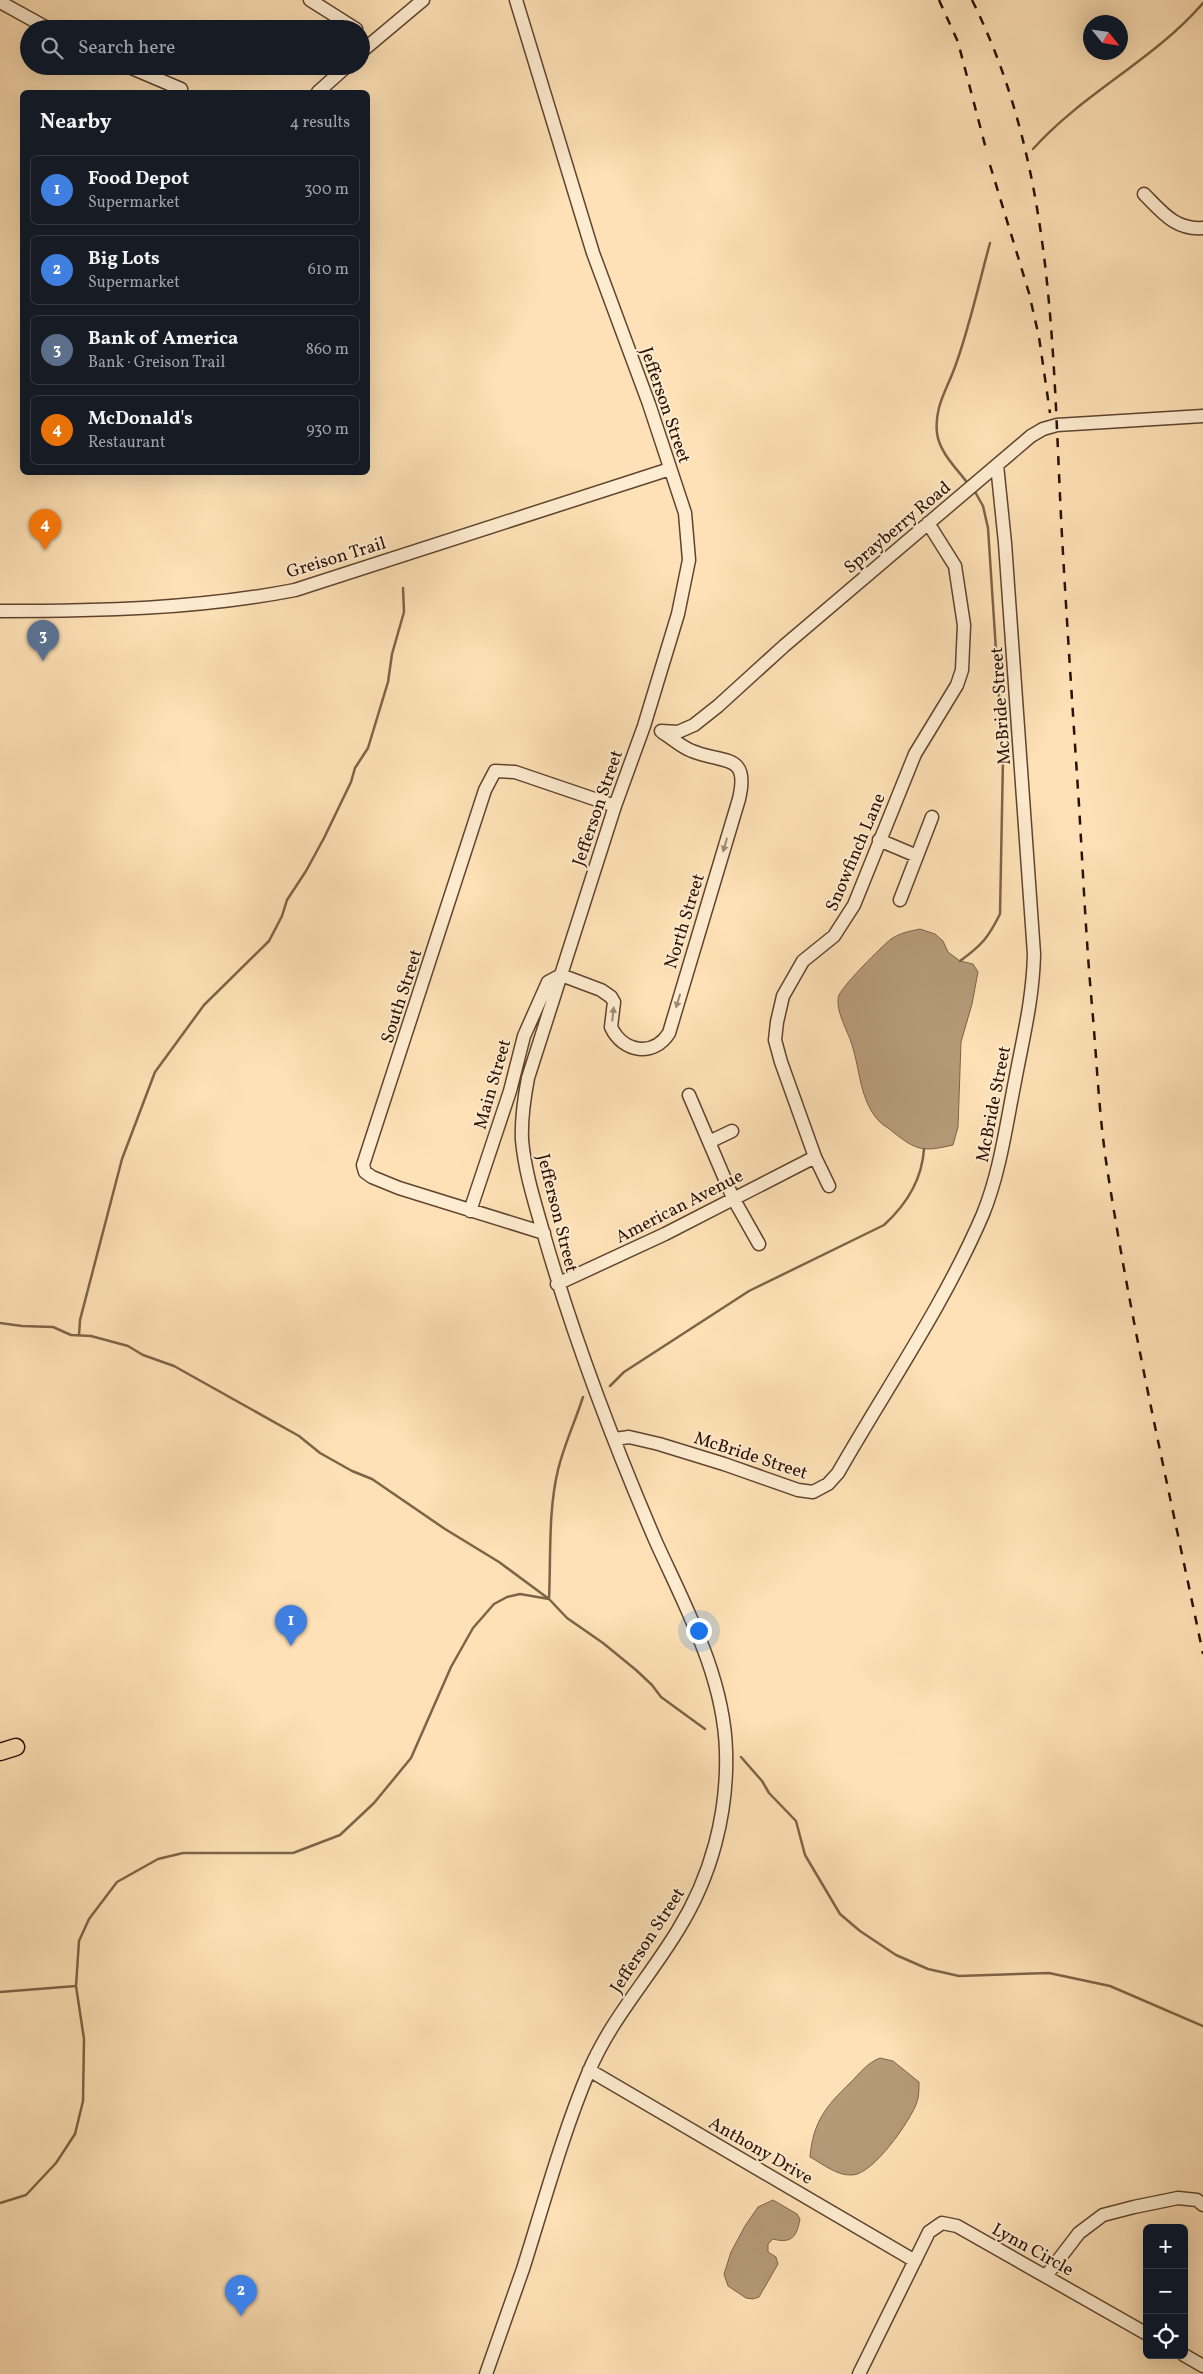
<!DOCTYPE html>
<html lang="en">
<head>
<meta charset="utf-8">
<style>
  body { margin:0; font-family:Vollkorn,serif; background:#20242c; color:#f1f3f6 }
  .controls { position:absolute; right:15px; bottom:15px; display:grid; overflow:hidden; border-radius:8px; box-shadow:0 5px 20px #0002 }
  .controls button { width:45px; height:45px; display:grid; place-items:center; padding:0; border:0; border-bottom:1px solid #363941; background:#171b24; color:#f1f3f6; font:25px sans-serif }
  .compass { position:absolute; left:1083px; top:15px; width:45px; height:45px; border-radius:50%; background:#171b24; box-shadow:0 5px 20px #0002; rotate:120deg }
  .you { position:absolute; left:698px; top:1630px; width:18px; height:18px; margin:-12px; border:4px solid #fff; border-radius:50%; background:#1a73e8; box-shadow:0 0 0 8px #1a73e833 }
  .badge { display:grid; place-items:center; width:32px; height:32px; border-radius:50%; background:#2563eb; color:#fff; font-size:16px; font-weight:700 }
  .pin { position:absolute; translate:-50% -41px; filter:drop-shadow(0 1px 2px #0008) }
  .pin::after { content:''; position:absolute; top:26px; width:18px; height:15px; background:inherit; clip-path:polygon(0 0,100% 0,50% 100%) }
  .list { margin:0; padding:0; list-style:none }
  h2 { display:flex; justify-content:space-between; align-items:center; height:65px; margin:0; padding:0 20px; font-size:21px }
  h2 small { font-size:16px; font-weight:400; color:#9ea1a6 }
  .list li { display:grid; grid-template-columns:32px 1fr auto; gap:15px; align-items:center; box-sizing:border-box; height:70px; margin:0 10px 10px; padding:0 10px; border:1px solid #363941; border-radius:8px }
  .list b { display:block; font-size:19px; white-space:nowrap }
  .list p { margin:0; font-size:16px; white-space:nowrap; color:#9ea1a6 }
  .list em { font-size:16px; font-style:normal; color:#9ea1a6 }
  .icon { flex:none; width:28px; height:28px; fill:none; stroke:currentColor; stroke-width:2; stroke-linecap:round; stroke-linejoin:round }
  .map { position:relative; flex:none; width:1203px; height:2374px; overflow:hidden }
  .search { position:absolute; background:#171b24; box-shadow:0 5px 20px #0002; left:20px; top:20px; width:350px; height:55px; display:flex; align-items:center; gap:12px; box-sizing:border-box; padding:0 18px; border-radius:28px; color:#9ea1a6; font-size:19px }
  .panel { position:absolute; background:#171b24; box-shadow:0 5px 20px #0002; left:20px; top:90px; width:350px; height:385px; border-radius:8px }
  .map>svg:first-child { display:block }
</style>
</head>
<body>
<div class="map">
<svg width="1203" height="2374" viewBox="0 0 1203 2374">
  <rect width="100%" height="100%" fill="#fee1b6"/>
  <filter id="stains"><feTurbulence type="fractalNoise" baseFrequency=".004" numOctaves="4"/><feColorMatrix values="0 0 0 0 .2 0 0 0 0 .09 0 0 0 0 .02 0 0 0 .5 -.17"/></filter>
  <radialGradient id="worn" r=".72"><stop offset=".6" stop-color="#630" stop-opacity="0"/><stop offset="1" stop-color="#630" stop-opacity=".3"/></radialGradient>
  <path fill="#b69a78" stroke="#7e6348" d="M920,929L935,934L943,941L948,952L960,961L973,964L978,972L972,1004L961,1042L958,1127L953,1145C923,1152 917,1151 893,1132C889,1128 882,1125 878,1120C860,1100 860,1070 852,1045C848,1031 834,1009 839,995C845,983 880,948 891,939C900,933 910,931 920,929Z
    M880,2058L893,2061L919,2082C919,2089 919,2096 917,2102C911,2120 873,2175 852,2175C837,2176 823,2164 810,2157C813,2122 826,2106 850,2083C860,2073 867,2063 880,2058Z
    M773,2200L797,2214L800,2219C797,2237 791,2244 773,2239L768,2244V2252L776,2257L778,2264L759,2297L753,2299L746,2298L728,2286L724,2274L731,2252L745,2226L758,2207Z"/>
  <g fill="none" stroke-linecap="round" stroke-linejoin="round">
    <path stroke="#7e6348" stroke-width="2.5" d="M1033,149C1083,93 1154,60 1203,3
      M966,481C955,467 939,451 937,433C934,406 948,388 956,364C970,325 979,283 990,243
      M960,961C982,945 988,938 1000,914L1003,758L988,528L983,506L974,490
      M0,1323L22,1326L53,1327L71,1335L91,1336L128,1346L143,1355L174,1366L299,1436L320,1453L352,1471L372,1479L445,1529L499,1562L549,1599L567,1618L603,1643L636,1670L652,1685L661,1697L705,1729
      M79,1335L80,1320L122,1159L155,1072L204,1005L269,941L282,916L287,900L306,871L324,838L351,782L355,768L368,748L388,682L392,654L404,612L403,588
      M610,1386L624,1372L749,1291L884,1225C907,1204 922,1180 924,1149
      M549,1599C551,1557 548,1511 558,1470C564,1445 575,1422 583,1397
      M741,1757L762,1781L769,1793L796,1821L805,1855L840,1914L860,1931L896,1955L928,1969L959,1976L1049,1973L1110,1986L1203,2026
      M0,1992L76,1986
      M0,2203L26,2195L56,2163L75,2134L83,2101L84,2039L76,1986L79,1941L89,1919L117,1882L158,1859L183,1853H293L340,1835L374,1803L411,1758L451,1667L473,1628L494,1604L507,1597L520,1594L549,1599"/>
    <g stroke="#60442e" stroke-width="15">
      <path id="minor" d="M310,0L356,29
        M0,2L49,29
        M361,52L423,0
        M127,66L181,89
        M318,92L347,66
        M1144,194C1162,212 1175,230 1203,228
        M0,611C99,611 197,609 295,590L670,469
        M661,731L678,732L694,725L718,706L784,646L1031,436L1043,429L1057,425L1203,416
        M879,840L917,856
        M900,900L932,817
        M689,1095L733,1198L759,1244
        M709,1142L732,1131
        M829,1186L815,1157L781,1062L775,1040L777,1022L783,996L803,961L834,936L854,905L915,754L957,685L962,670L964,625L955,566L928,523
        M470,1211L510,1091L524,1036L548,982L561,975L601,990L611,997L614,1002L611,1027C623,1053 654,1057 669,1033L739,799C750,752 723,764 692,751C681,747 672,738 662,732
        M544,1233L399,1188L372,1177L365,1172L363,1165L485,790L495,771L515,772L615,806
        M557,1284L665,1234L815,1157
        M615,1439L629,1437L659,1444L724,1464L798,1490L813,1492L828,1484L838,1473C887,1387 944,1305 983,1214C1000,1172 1006,1126 1015,1081C1023,1038 1033,999 1034,954L1005,543L997,465
        M589,2070L915,2261
        M1046,2276L1079,2233L1103,2215L1134,2207L1178,2198L1197,2200L1203,2205
        M1184,2355L1203,2366
        M486,2374C498,2339 511,2304 523,2269C544,2203 562,2135 589,2071C611,2019 649,1978 678,1930C711,1877 728,1814 726,1751C724,1677 686,1608 656,1542C613,1442 574,1339 544,1235C535,1203 525,1173 522,1140C521,1119 524,1099 528,1078L615,806L644,726L678,614L689,560L685,513L649,404L593,253L516,0
        M859,2374L929,2232L942,2223L957,2226L1147,2334"/>
    </g>
    <g stroke="#2b1000" stroke-width="19">
      <path id="major" d="M0,1752L16,1747"/>
    </g>
    <use href="#minor" stroke="#feecd0" stroke-width="12"/>
    <use href="#major" stroke="#fee1b6" stroke-width="16"/>
    <path stroke="#2b1000" stroke-width="2.5" stroke-dasharray="9 9" stroke-linecap="butt" d="M939,0L958,42L986,149
      M972,0C1056,169 1052,352 1062,536C1067,625 1073,715 1079,805C1083,872 1086,939 1092,1006C1097,1062 1099,1119 1108,1174C1133,1335 1170,1494 1203,1654
      M990,165L1029,293L1039,337L1050,413"/>
  </g>
  <defs><path id="oneway-solid" d="M-6-.8H1V-3.2L6.5 0L1 3.2V.8H-6Z" transform="scale(1.25)"/></defs>
  <g fill="#9f8972">
    <use href="#oneway-solid" transform="translate(725 845) rotate(106)"/>
    <use href="#oneway-solid" transform="translate(678 1001) rotate(107)"/>
    <use href="#oneway-solid" transform="translate(613 1014) rotate(-84)"/>
  </g>
  <g text-anchor="middle" stroke-width="4" stroke-linejoin="round" paint-order="stroke">
    <g font-size="18" fill="#2b1000" stroke="#feecd0">
      <text transform="translate(666 405) rotate(71)" y="6">Jefferson Street</text>
      <text transform="translate(897 527) rotate(-40)" y="6">Sprayberry Road</text>
      <text transform="translate(336 557) rotate(-17)" y="6">Greison Trail</text>
      <text transform="translate(1000 706) rotate(-94)" y="6">McBride Street</text>
      <text transform="translate(597 808) rotate(-71)" y="6">Jefferson Street</text>
      <text transform="translate(855 852) rotate(-67)" y="6">Snowfinch Lane</text>
      <text transform="translate(684 921) rotate(-73)" y="6">North Street</text>
      <text transform="translate(401 996) rotate(-72)" y="6">South Street</text>
      <text transform="translate(492 1084) rotate(-74)" y="6">Main Street</text>
      <text transform="translate(993 1104) rotate(-79)" y="6">McBride Street</text>
      <text transform="translate(679 1206) rotate(-27)" y="6">American Avenue</text>
      <text transform="translate(558 1213) rotate(76)" y="6">Jefferson Street</text>
      <text transform="translate(751 1455) rotate(18)" y="6">McBride Street</text>
      <text transform="translate(647 1940) rotate(-57)" y="6">Jefferson Street</text>
      <text transform="translate(761 2150) rotate(30)" y="6">Anthony Drive</text>
      <text transform="translate(1033 2249) rotate(29)" y="6">Lynn Circle</text>
    </g>
  </g>
  <rect width="100%" height="100%" filter="url(#stains)"/>
  <rect width="100%" height="100%" fill="url(#worn)"/>
</svg>
<div class="controls">
<button>+</button>
<button>−</button>
<button><svg class="icon" aria-label="locate" viewBox="0 0 24 24"><circle cx="12" cy="12" r="6"/><path d="M12 2v4M12 18v4M2 12h4M18 12h4"/></svg></button>
</div>
<svg class="compass" viewBox="-18 -18 36 36"><path d="M0-13l5 13h-10z" fill="#e53935"/><path d="M0 13l5-13h-10z" fill="#9ea1a6"/></svg>
<div class="you"></div>
<div class="pin badge" style="left:291px;top:1646px;background:#3f7fe0">1</div>
<div class="pin badge" style="left:241px;top:2316px;background:#3f7fe0">2</div>
<div class="pin badge" style="left:43px;top:661px;background:#5c6f8a">3</div>
<div class="pin badge" style="left:45px;top:550px;background:#e8710a">4</div>
<div class="search"><svg class="icon" aria-label="search" viewBox="0 0 24 24"><circle cx="10" cy="10" r="6"/><path d="M15 15l6 6"/></svg>Search here</div>
<section class="panel">
<h2>Nearby<small>4 results</small></h2>
<ul class="list">
<li><span class="badge" style="background:#3f7fe0">1</span><div><b>Food Depot</b><p>Supermarket</p></div><em>300 m</em></li>
<li><span class="badge" style="background:#3f7fe0">2</span><div><b>Big Lots</b><p>Supermarket</p></div><em>610 m</em></li>
<li><span class="badge" style="background:#5c6f8a">3</span><div><b>Bank of America</b><p>Bank · Greison Trail</p></div><em>860 m</em></li>
<li><span class="badge" style="background:#e8710a">4</span><div><b>McDonald's</b><p>Restaurant</p></div><em>930 m</em></li>
</ul>
</section>
</div>
</body>
</html>
